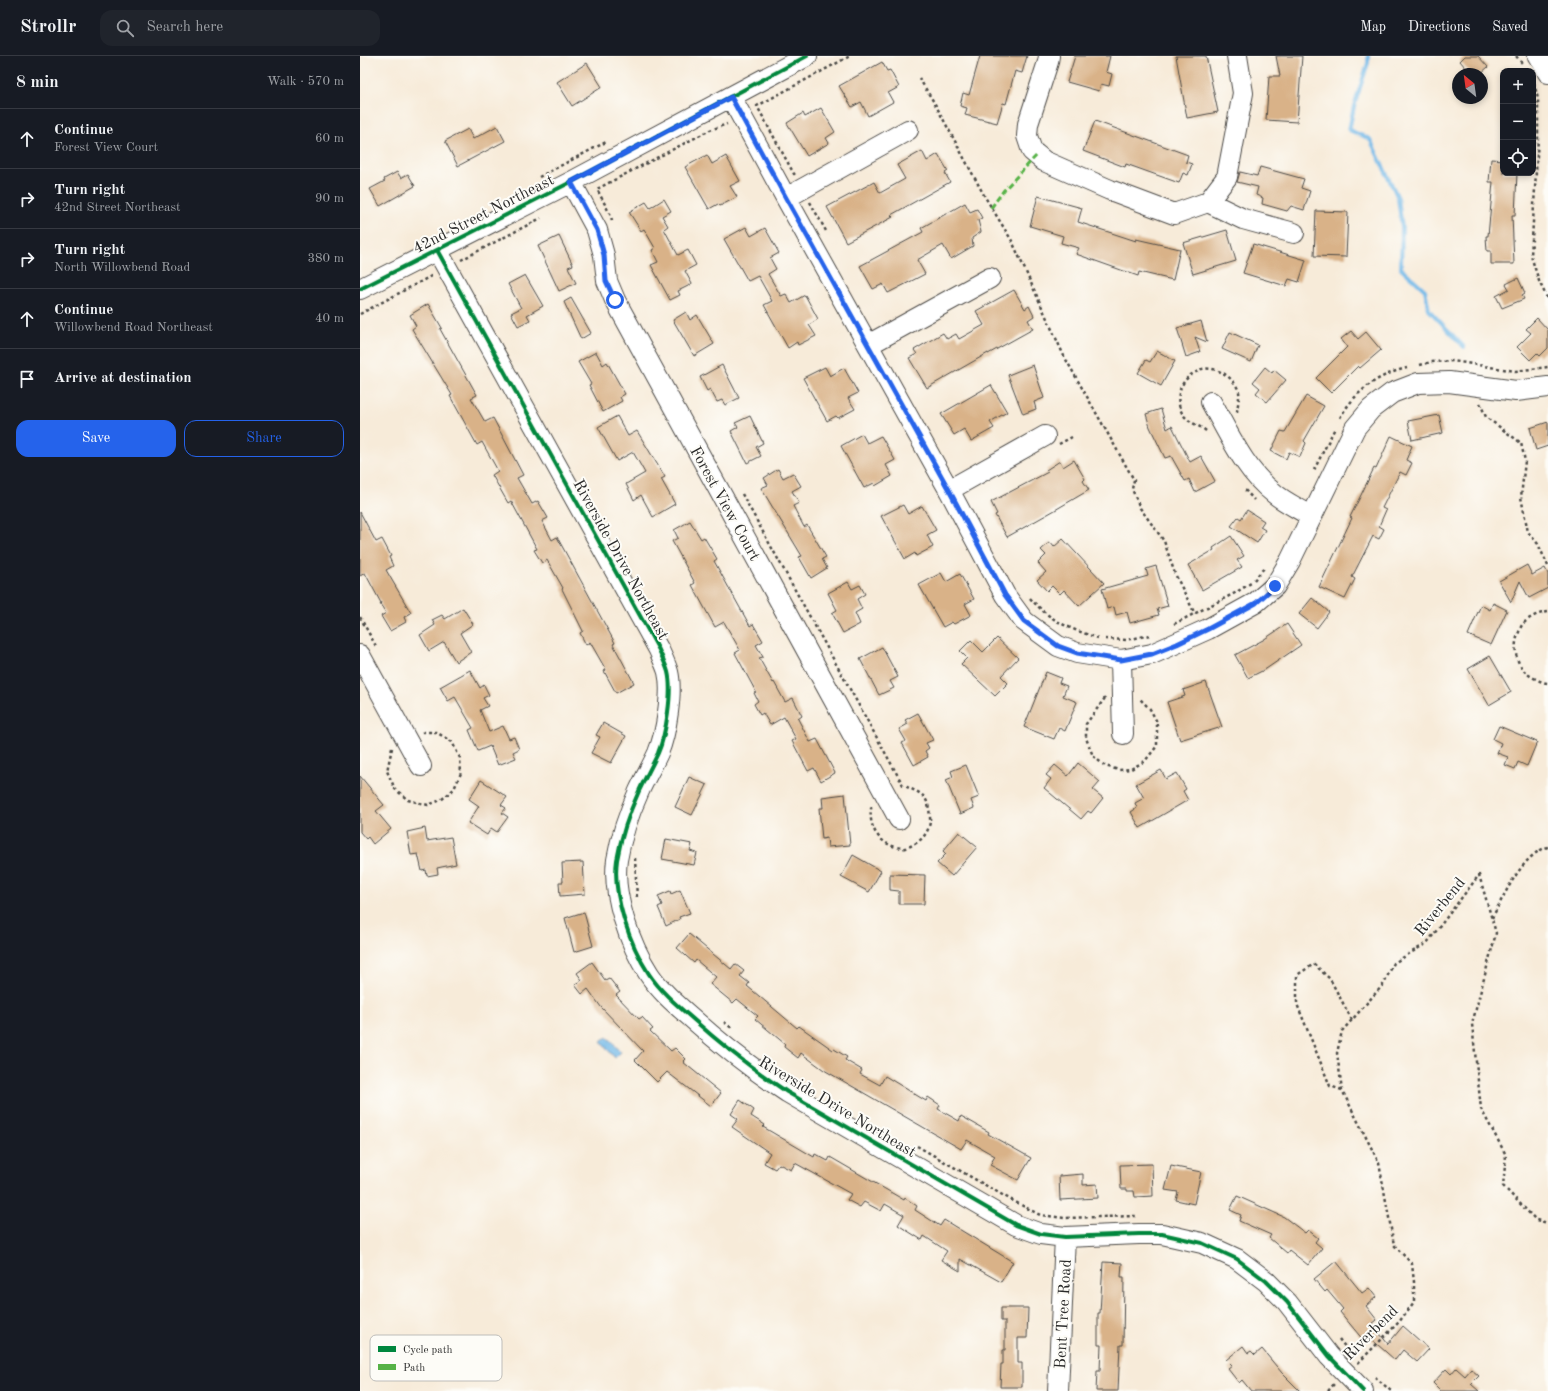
<!DOCTYPE html>
<html lang="en">
<head>
<meta charset="utf-8">
<style>
  body { margin:0; font-family:"Old Standard TT",serif; background:#20242c; color:#f1f3f6 }
  .controls { position:absolute; right:12px; top:12px; display:grid; overflow:hidden; border-radius:8px; box-shadow:0 2px 6px #0003 }
  .controls button { width:36px; height:36px; display:grid; place-items:center; padding:0; border:0; border-bottom:1px solid #363941; background:#171b24; color:#f1f3f6; font:20px sans-serif }
  .compass { position:absolute; left:1092px; top:12px; width:36px; height:36px; border-radius:50%; background:#171b24; box-shadow:0 2px 6px #0003; rotate:331deg }
  .stop { position:absolute; width:12px; height:12px; margin:-9px; border:3px solid #2563eb; border-radius:50%; background:#fff }
  .stop.end { background:#2563eb; border-color:#fff; box-shadow:0 1px 4px #0008 }
  .list { margin:0; padding:0; list-style:none }
  h2 { display:flex; justify-content:space-between; align-items:center; height:52px; margin:0; padding:0 16px; font-size:17px }
  h2 small { font-size:13px; font-weight:400; color:#9ea1a6 }
  .list li { display:grid; grid-template-columns:26px 1fr auto; gap:12px; align-items:center; box-sizing:border-box; height:60px; padding:0 16px; border-top:1px solid #363941 }
  .list b { display:block; font-size:15px; white-space:nowrap }
  .list p { margin:0; font-size:13px; white-space:nowrap; color:#9ea1a6 }
  .list em { font-size:13px; font-style:normal; color:#9ea1a6 }
  .actions { display:flex; gap:8px; padding:12px 16px }
  .actions a { flex:1; padding:9px 0; border:1px solid #2563eb; border-radius:12px; text-align:center; font-size:14px; color:#2563eb }
  .actions .main { background:#2563eb; color:#fff }
  .icon { flex:none; width:22px; height:22px; fill:none; stroke:currentColor; stroke-width:2; stroke-linecap:round; stroke-linejoin:round }
  .map { position:relative; flex:none; width:1188px; height:1335px; overflow:hidden }
  header { display:flex; align-items:center; gap:24px; box-sizing:border-box; height:56px; padding:0 20px; background:#171b24; border-bottom:1px solid #363941 }
  header strong { font-size:19px }
  nav { display:flex; gap:22px; margin-inline-start:auto; font-size:14px }
  .search { width:280px; height:36px; background:#20242c; display:flex; align-items:center; gap:10px; box-sizing:border-box; padding:0 14px; border-radius:12px; color:#9ea1a6; font-size:15px }
  main { display:flex }
  aside { flex:1; background:#171b24 }
  .map>svg:first-child { display:block }
</style>
</head>
<body>
<header>
<strong>Strollr</strong>
<div class="search"><svg class="icon" aria-label="search" viewBox="0 0 24 24"><circle cx="10" cy="10" r="6"/><path d="M15 15l6 6"/></svg>Search here</div>
<nav><a>Map</a><a>Directions</a><a>Saved</a></nav>
</header>
<main>
<aside>
<h2>8 min<small>Walk · 570 m</small></h2>
<ul class="list">
<li><svg class="icon" aria-label="ahead" viewBox="0 0 24 24"><path d="M12 20V5M6 11l6-6 6 6"/></svg><div><b>Continue</b><p>Forest View Court</p></div><em>60 m</em></li>
<li><svg class="icon" aria-label="right" viewBox="0 0 24 24"><path d="M7 20v-9h11M14 6l5 5-5 5"/></svg><div><b>Turn right</b><p>42nd Street Northeast</p></div><em>90 m</em></li>
<li><svg class="icon" aria-label="right" viewBox="0 0 24 24"><path d="M7 20v-9h11M14 6l5 5-5 5"/></svg><div><b>Turn right</b><p>North Willowbend Road</p></div><em>380 m</em></li>
<li><svg class="icon" aria-label="ahead" viewBox="0 0 24 24"><path d="M12 20V5M6 11l6-6 6 6"/></svg><div><b>Continue</b><p>Willowbend Road Northeast</p></div><em>40 m</em></li>
<li><svg class="icon" aria-label="arrive" viewBox="0 0 24 24"><path d="M6 21V4h12l-3 4 3 4H6"/></svg><div><b>Arrive at destination</b></div></li>
</ul>
<div class="actions"><a class="main">Save</a><a>Share</a></div>
</aside>
<div class="map">
<svg width="1188" height="1335" viewBox="0 0 1188 1335">
  <rect width="100%" height="100%" fill="#fdfcf7"/>
  <filter id="ink" filterUnits="userSpaceOnUse"><feTurbulence type="fractalNoise" baseFrequency=".025" numOctaves="2"/><feDisplacementMap in="SourceGraphic" scale="8" xChannelSelector="R" yChannelSelector="G"/><feConvolveMatrix kernelMatrix="1 2 1 2 8 2 1 2 1" color-interpolation-filters="sRGB"/></filter>
  <filter id="wash" filterUnits="userSpaceOnUse"><feTurbulence type="fractalNoise" baseFrequency=".012" numOctaves="4" result="noise"/><feDisplacementMap in="SourceGraphic" scale="16" xChannelSelector="R" yChannelSelector="G"/><feGaussianBlur stdDeviation="0.9" result="paint"/><feColorMatrix in="noise" values="0 0 0 0 0 0 0 0 0 0 0 0 0 0 0 0 0 1.4 0 .05"/><feComposite in="paint" operator="in"/></filter>
  <g filter="url(#wash)">
    <rect width="100%" height="100%" fill="#f7ebd9"/>
    <path fill="#70b7e7" stroke="#4e7189" d="M247,981L261,996L255,1002L241,986Z"/>
    <g fill="none" stroke-linecap="round" stroke-linejoin="round">
      <path stroke="#70b7e7" stroke-width="4" d="M1008,0V7L994,50L989,74L1010,83L1038,142L1042,172L1041,212L1065,234L1069,254L1104,291"/>
    </g>
    <g id="blocks">
      <path fill="#d9b288" d="M620,0H667L662,17L655,15L646,48L643,47L637,67L605,59L607,52L600,50L603,37L609,39Z
        M715,0H750L746,16L752,18L749,30L741,28L739,35L707,26Z
        M816,0H846L858,56L827,62Z
        M916,0H942L937,66L906,64L909,20H920Z
        M1105,0H1118L1128,11L1120,18H1111L1100,5Z
        M522,6L527,15L530,14L539,31L528,37L533,46L508,60L501,46L492,51L479,30Z
        M227,7L242,31L212,50L197,26Z
        M461,52L475,76L466,82L469,87L447,100L427,67L443,57L445,61Z
        M735,65L828,99L826,106L832,108L828,119L823,117L819,127L766,108L765,111L723,95Z
        M137,70L145,85L98,110L85,85L108,73L113,83Z
        M562,95L567,105L578,98L588,115L585,117L590,126L531,159L533,161L486,186L467,151L514,126L520,137L545,123L537,109Z
        M347,99L352,108L366,100L380,125L370,130L377,141L360,150L358,148L349,153L325,111Z
        M1131,103L1143,104V117H1157L1155,159H1152L1154,208H1131V195H1127L1126,180H1128L1133,126H1129Z
        M900,111L944,123L941,132L950,135L944,154L931,150L927,155L902,148L903,142L896,139L898,131L877,126L880,116L897,120Z
        M37,116L41,122L48,118L55,130L20,150L10,133L25,125L24,123Z
        M678,140L722,152L718,166L776,185V183L820,193L813,224L779,216L778,220L716,198L719,192L701,187L703,180L670,170Z
        M304,143L311,155L302,160L308,170L304,173L318,199L328,194L336,209L325,215L332,228L318,235L320,239L310,244L291,209L298,206L292,194L295,192L284,173L281,175L269,156L286,146L290,152Z
        M605,147L610,156L617,153L622,162L618,164L621,176L612,182L613,190L591,203L583,189L557,204L565,218L528,237L523,228L513,233L500,210L563,176L561,172Z
        M956,155L988,156L986,201L954,200Z
        M386,171L391,180L405,172L419,197L410,202L416,213L408,218L421,240L426,238L431,247L445,239L458,263L449,269L456,280L438,289L437,286L428,292L404,249L412,245L398,220L388,225L364,183Z
        M867,174L876,205L833,218L823,187Z
        M199,180L213,209L208,211L216,227L199,235L178,190Z
        M893,188L946,204L939,226L929,223L926,230L883,217Z
        M165,219L183,250L167,259L170,264L158,270L151,257L161,252L148,228Z
        M1158,222L1165,237L1162,239L1164,243L1142,252L1136,240L1149,233L1146,228Z
        M654,234L665,253L669,250L674,260L668,264L673,273L628,298V297L567,332L549,302L557,298L554,294L583,277L587,283L596,278L599,283L624,269L616,255Z
        M211,242L231,277L221,283L204,246Z
        M68,248L82,272L80,273L117,339L111,342L125,366L133,362L163,419L157,422L172,448L178,445L188,462L182,465L192,484L197,481L255,587L253,588L274,627L256,637L244,615L246,614L230,586L226,589L220,577L223,575L202,533L203,532L187,504L182,507L174,494L177,493L151,445L148,447L132,419L138,415L122,386L117,389L90,340L92,339L52,273L56,270L50,259Z
        M326,256L330,264L337,259L354,288L334,300L313,264Z
        M1177,262L1188,274V292L1180,300L1177,297L1170,304L1157,291L1171,277L1166,273Z
        M841,265L847,286L835,281L840,296L826,301L817,272Z
        M991,275L998,283L1006,276L1021,294L1000,312L998,310L971,337L956,322L987,291L981,283Z
        M870,276L898,289L891,306L862,293Z
        M797,295L815,305L801,330L778,317L786,304L790,306Z
        M236,296L243,309L247,306L265,338L260,341L262,345L243,356L229,329L231,328L218,306Z
        M362,309L379,342L365,349L362,344L357,346L350,333L347,335L340,321Z
        M673,309L684,342L674,346L676,353L663,358L648,319Z
        M465,311L470,320L484,312L498,337L488,342L495,353L478,362L476,360L467,365L443,322Z
        M905,311L912,317L914,314L926,324L907,346L896,337L900,332L893,326Z
        M631,329L647,356L630,366L634,372L611,385L604,373L594,379L581,358Z
        M946,340L964,350L944,385L946,387L940,401L929,396L926,403L911,395L921,375L925,376Z
        M801,353L807,373L812,370L830,406L841,400L855,425L835,436L829,423L825,425L811,400L805,402L790,371L786,358Z
        M1079,359L1083,377L1052,384L1048,365Z
        M257,360L268,380L277,375L305,421L301,423L315,448L293,461L281,439L274,444L266,428L285,417L273,396L257,405L238,371Z
        M390,360L403,387L396,391L401,400L387,407L371,375L378,371L375,367Z
        M1188,366V390L1176,394L1170,372Z
        M502,378L507,387L521,380L535,404L526,409L532,420L515,430L514,427L504,432L481,390Z
        M1031,380L1052,390L1046,404L1052,407L1046,419L1040,416L1022,452L1026,454L1019,470L1024,473L1019,483L1013,480L992,521L995,523L985,543L959,531L992,462L990,461L1001,439L1014,412L1016,413Z
        M714,404L725,423L723,425L729,434L695,454L647,481L635,459L637,458L631,446L688,416L686,414L700,405L703,411Z
        M418,413L423,422L433,417L441,430L432,435L439,447L433,450L444,471L447,469L466,501L462,503L467,512L451,522L439,501L442,500L401,432L408,429L404,422Z
        M543,449L548,458L562,450L576,474L567,479L573,491L556,500L555,497L545,503L521,460Z
        M887,454L904,465L900,471L905,474L897,487L871,470L878,461L881,463Z
        M0,456L16,486L22,483L31,500L29,501L33,510L26,514L51,557L44,561L46,566L30,575L21,560L26,557L20,548L21,547L5,517L0,520Z
        M330,465L341,483L344,481L357,503L354,505L390,570L393,568L403,585L396,589L403,601L399,602L413,627L414,626L425,646L433,642L442,660L438,663L450,686L457,683L475,717L461,725L454,712L448,715L432,685L436,683L424,661L410,669L403,657L400,659L394,648L398,645L394,637L396,636L375,597L380,594L364,566L355,571L332,529L335,527L312,485L318,482L314,474Z
        M871,480L884,500L877,504L882,511L842,534L828,509L854,494L853,492Z
        M703,483L744,527L719,550L704,534L700,538L692,530L687,535L677,524L686,516L678,507L686,499L681,494L690,486L694,491Z
        M1167,509L1172,519L1185,512L1188,518V532L1169,542L1160,525L1151,546L1139,525Z
        M796,510L808,550L797,553L799,559L770,567L767,556L756,559L754,551L747,553L742,533L788,520L786,513Z
        M581,517L586,526L600,518L614,543L605,548L611,559L594,568L592,566L583,571L559,529Z
        M488,526L492,533L500,529L505,538L497,543L502,553L495,557L500,568L483,577L472,557L477,554L468,537Z
        M952,542L969,556L957,572L939,558Z
        M1133,547L1147,554L1131,589L1108,579L1121,549L1130,554Z
        M103,552L113,568L100,577L111,596L96,606L84,586L69,595L60,579L75,569L72,564L82,559L85,563Z
        M927,568L941,589L906,613L888,622L875,599L903,584Z
        M637,582L658,602L641,620L648,627L635,640L601,608L607,602L600,595L611,584L623,596Z
        M522,591L538,621L530,625L534,632L519,639L500,603Z
        M1130,600L1151,636L1129,649L1108,613Z
        M110,614L120,632L124,629L129,639L123,642L128,650L120,654L129,676L143,670L149,683L154,681L159,693L153,696L156,702L138,709L130,690L118,695L109,674L113,672L95,641L88,645L80,631Z
        M686,616L701,622L699,627L707,630L703,640L717,646L705,675L699,672L694,683L664,671Z
        M846,626L862,671L820,684L807,646L825,640L823,634Z
        M558,657L573,684L566,687L569,692L565,695L568,701L554,709L542,687L546,685L539,673L548,668L545,664Z
        M243,667L266,680L251,707L231,697L240,681L236,679Z
        M1139,670L1177,686L1167,710L1158,706L1155,713L1145,709L1148,701L1137,697L1141,687L1133,683Z
        M718,707L740,726L733,734L743,742L731,757L728,755L721,763L684,732L691,723L686,719L695,709L708,720Z
        M606,709L619,741L611,744L614,752L600,758L586,724L593,721L591,715Z
        M801,714L806,723L817,717L826,733L823,735L828,744L780,772L771,756L777,752L775,747L784,742L776,728Z
        M0,720L24,749L16,755L31,773L13,788L8,781L6,783L0,776Z
        M329,721L347,729L332,759L315,751Z
        M121,724L147,741L141,749L146,752L142,757L148,761L137,776L131,772L127,779L108,767L119,750L109,743Z
        M485,738L490,789L468,791L467,782L462,783L459,752H463L462,741Z
        M65,772L67,785L91,781L96,808L77,812L78,818L67,820L66,814L62,815L58,798L51,799L47,776Z
        M599,776L617,791L592,820L577,807L586,798L583,795Z
        M306,783L332,788L330,795L337,797L334,809L302,803Z
        M493,799L521,815L509,836L481,821Z
        M223,806L225,838L200,840L199,826H203L202,807Z
        M530,818L565,819L564,848H539V835L530,834Z
        M320,834L330,857L319,861L320,863L306,870L298,851L302,849L298,840L310,835L311,838Z
        M224,856L233,890L214,896L205,862Z
        M329,878L371,913L375,908L384,915L380,920L389,927L387,930L437,972L439,970L473,994L474,993L487,1001L485,1004L502,1014L500,1018L520,1029L525,1020L566,1045L568,1041L580,1049L578,1053L599,1065L601,1060L629,1076L628,1078L671,1102L658,1124L630,1109L635,1100L607,1084L601,1093L464,1014L441,997L438,1002L424,991L425,988L395,963L398,960L377,943L373,947L350,928L356,921L336,904L334,907L317,892Z
        M232,906L245,924L249,922L260,936L256,939L279,963L282,961L293,973L290,975L311,995L315,992L326,1003L323,1006L361,1037L351,1050L307,1016L297,1026L275,1004L283,995L241,951L228,933L222,938L215,929L222,924L217,917Z
        M380,1044L394,1054L391,1060L405,1069L403,1071L454,1101L455,1098L468,1105L470,1101L544,1144L545,1142L557,1150L555,1154L580,1170L584,1164L653,1206L641,1226L600,1203V1215L581,1204L587,1195L564,1180L562,1184L538,1169L544,1159L525,1148L521,1155L504,1146L500,1151L487,1144L491,1138L435,1107L431,1114L419,1108L415,1113L404,1107L410,1097L372,1071L378,1063L371,1058Z
        M792,1108L793,1140L775,1141L774,1135H767V1133H761L760,1109Z
        M811,1110L841,1116L834,1148L816,1144L818,1136L805,1134Z
        M723,1118V1129L737,1128L738,1142L700,1144L699,1120Z
        M877,1140L924,1161L945,1177L948,1174L958,1182L955,1186L962,1192L948,1209L929,1194L927,1197L909,1182L911,1179L879,1165L881,1159L870,1154Z
        M976,1205L1002,1237L1009,1232L1016,1241L1006,1250L1017,1264L1012,1268L1028,1288L1043,1270L1069,1293L1057,1306L1043,1294L1035,1304L1009,1281L1004,1285L980,1256L983,1253L967,1234L965,1236L954,1223Z
        M743,1206L762,1207L761,1221H764L763,1289H760L758,1335H736L737,1315H740L741,1289H738V1257H740Z
        M641,1252H668L667,1282H658V1307H662V1331H640L641,1308H643V1294H645V1265H641Z
        M883,1290L888,1297L891,1295L895,1299L902,1293L922,1317L940,1335H891L882,1324L879,1327L868,1313L872,1310L866,1304Z
        M1096,1312L1105,1320L1111,1313L1119,1320L1111,1328L1119,1335H1081L1073,1327L1086,1313L1091,1318Z"/>
    </g>
  </g>
  <g filter="url(#ink)">
    <use href="#blocks" fill-opacity="0" stroke="#4a4845" stroke-width="1"/>
    <g fill="none" stroke-linecap="round" stroke-linejoin="round">
      <g stroke="#4a4845" stroke-width="22">
        <path id="minor" d="M689,0L688,6L668,68L667,80L672,95L684,105L750,134L814,158L848,146L867,121L883,37L877,0
          M1178,0L1184,8L1188,17
          M371,41L426,142L589,434L645,539L664,565L698,590L717,597L761,604L792,598L848,573L895,547L915,530L930,505L995,372L1011,353L1032,337L1058,327L1089,326L1156,335L1188,331
          M211,126L237,174L244,199L247,225L255,244L539,763
          M426,142L548,74
          M848,146L883,163L934,177
          M77,194L299,594C302,601 306,609 308,616C313,636 306,678 298,697C292,710 285,722 279,735C269,757 261,780 257,804C252,839 270,889 289,918C301,936 318,950 334,964C363,990 394,1014 427,1036L656,1169L681,1178L705,1181L779,1178H802L842,1187L877,1203L906,1225L927,1246L969,1300L1003,1335
          M0,233L211,126L447,0
          M508,289L630,222
          M851,346C869,378 885,415 915,438C926,447 940,453 952,461
          M589,434L685,380
          M0,599L61,710
          M761,604L763,678
          M698,1335L705,1181"/>
      </g>
      <path stroke="#4a4845" stroke-width="2.5" stroke-dasharray="3 3" stroke-linecap="butt" d="M1156,0L1162,7
        M559,22L575,48L625,141L652,185L704,300L774,424L772,433L780,452L804,485L815,518L835,558
        M1174,27L1178,43V82L1171,200L1179,225L1188,244
        M435,117L434,118L397,50L490,0
        M179,121L246,86
        M450,146L466,175
        M252,165L251,160L237,133L350,74L367,68
        M101,204L181,162
        M0,258L73,219
        M1060,309L1071,306L1093,305L1155,315L1188,311
        M1120,347L1126,361L1161,387L1165,405L1161,441L1168,476L1178,488L1188,510
        M980,362C994,336 1019,318 1047,312
        M846,375C838,368 829,368 822,357C814,342 820,325 834,317C837,316 840,313 842,313C857,310 875,322 879,336C880,341 877,351 877,357
        M699,388L712,381
        M954,414L975,372
        M885,434L894,444
        M382,438L543,729C561,738 568,737 570,761C571,776 560,788 545,792C542,793 539,791 536,791C516,786 507,767 512,748
        M894,524L904,512
        M670,542C690,565 710,573 738,582
        M1188,556C1179,557 1169,561 1163,568C1161,570 1160,573 1159,576C1151,594 1157,615 1176,623C1180,625 1184,627 1188,627
        M0,561L17,592
        M814,568L875,537L891,527
        M745,583L766,584L790,579
        M745,642L726,668V682L733,700L745,710L759,714L771,713L785,705L797,690V666L790,653L779,642
        M32,692L27,715L35,733L48,744L68,749L81,744L94,733L101,717L100,702L92,686L76,676H63L62,673
        M275,802L277,843
        M1132,862C1144,840 1162,798 1188,791
        M364,966L373,973
        M982,1034L970,1030L937,948V919L954,908L970,923L992,964
        M557,1090L646,1141L680,1159L704,1162L776,1160
        M979,1283L986,1292
        M998,1307L1039,1266L1054,1246V1226L1052,1208L1034,1189L1019,1107L982,1034L977,997L982,975L1023,929L1034,907L1067,887L1119,819L1136,877L1112,968L1121,1053L1146,1099L1143,1130L1176,1164L1188,1167
        M1015,1321L1031,1335
        M968,1335L974,1328"/>
      <use href="#minor" stroke="#fff" stroke-width="20"/>
      <path stroke="#56b246" stroke-width="3" stroke-dasharray="6 3" stroke-linecap="butt" d="M631,152L644,134L677,99"/>
      <g stroke="#fdfcf7" stroke-width="6">
        <path id="cycleway" d="M77,194L299,594C302,601 306,609 308,616C313,636 306,678 298,697C292,710 285,722 279,735C269,757 261,780 257,804C252,839 270,889 289,918C301,936 318,950 334,964C363,990 394,1014 427,1036L656,1169L681,1178L705,1181L779,1178H802L842,1187L877,1203L906,1225L927,1246L969,1300L1003,1335
          M0,233L211,126L447,0"/>
      </g>
      <use href="#cycleway" stroke="#00873e" stroke-width="4"/>
    </g>
  </g>
  <g fill="none" stroke-linecap="round" stroke-linejoin="round" filter="url(#ink)">
    <path stroke="#2563eb" stroke-width="5" d="M255,244L246,225L244,199L237,174L211,126L371,41L426,142L589,434L645,539L664,565L698,590L717,597L761,604L792,598L817,588L848,573L896,547L915,530"/>
  </g>
  <g text-anchor="middle" stroke-width="4" stroke-linejoin="round" paint-order="stroke">
    <g font-size="16" fill="#2b2b2b" stroke="#fdfcf7">
      <text transform="translate(123 157) rotate(-27)" y="6">42nd Street Northeast</text>
      <text transform="translate(366 447) rotate(61)" y="6">Forest View Court</text>
      <text transform="translate(262 503) rotate(61)" y="6">Riverside Drive Northeast</text>
      <text transform="translate(1079 850) rotate(-51)" y="6">Riverbend</text>
      <text transform="translate(478 1050) rotate(31)" y="6">Riverside Drive Northeast</text>
      <text transform="translate(702 1258) rotate(-87)" y="6">Bent Tree Road</text>
      <text transform="translate(1010 1276) rotate(-45)" y="6">Riverbend</text>
    </g>
  </g>
  <rect x="10" y="1279" width="132" height="46" rx="6" fill="#fdfcf7" stroke="#bebdba" stroke-width="1"/>
  <rect x="18" y="1290" width="18" height="6" fill="#00873e"/>
  <rect x="18" y="1308" width="18" height="6" fill="#56b246"/>
  <g font-size="11" fill="#2b2b2b">
    <text x="43" y="1297">Cycle path</text>
    <text x="43" y="1315">Path</text>
  </g>
</svg>
<div class="controls">
<button>+</button>
<button>−</button>
<button><svg class="icon" aria-label="locate" viewBox="0 0 24 24"><circle cx="12" cy="12" r="6"/><path d="M12 2v4M12 18v4M2 12h4M18 12h4"/></svg></button>
</div>
<svg class="compass" viewBox="-18 -18 36 36"><path d="M0-13l5 13h-10z" fill="#e53935"/><path d="M0 13l5-13h-10z" fill="#9ea1a6"/></svg>
<div class="stop" style="left:255px;top:244px"></div>
<div class="stop end" style="left:915px;top:530px"></div>
</div>
</main>
</body>
</html>
